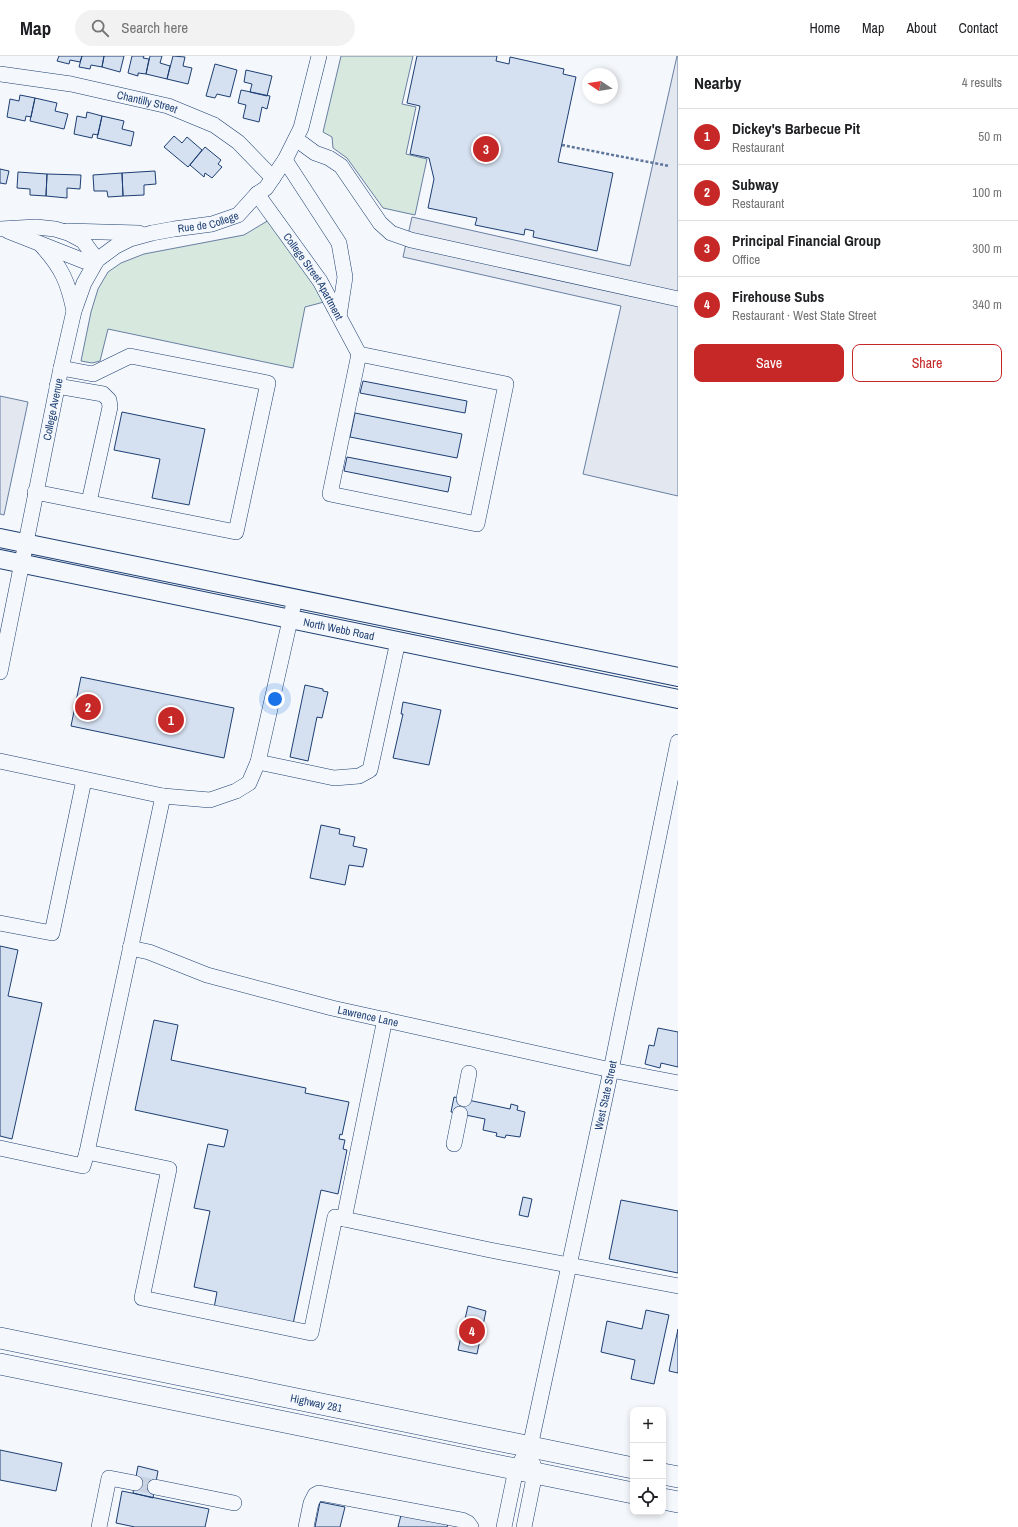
<!DOCTYPE html>
<html lang="en">
<head>
<meta charset="utf-8">
<style>
  body { margin:0; font-family:"Archivo Narrow",sans-serif; background:#f2f2f2; color:#202124 }
  .controls { position:absolute; right:12px; bottom:12px; display:grid; overflow:hidden; border-radius:8px; box-shadow:0 2px 6px #0003 }
  .controls button { width:36px; height:36px; display:grid; place-items:center; padding:0; border:0; border-bottom:1px solid #e0e0e0; background:#fff; color:#202124; font:20px sans-serif }
  .compass { position:absolute; left:582px; top:12px; width:36px; height:36px; border-radius:50%; background:#fff; box-shadow:0 2px 6px #0003; rotate:282deg }
  .you { position:absolute; left:275px; top:643px; width:14px; height:14px; margin:-10px; border:3px solid #fff; border-radius:50%; background:#1a73e8; box-shadow:0 0 0 6px #1a73e833 }
  .badge { display:grid; place-items:center; width:26px; height:26px; border-radius:50%; background:#c62828; color:#fff; font-size:13px; font-weight:700 }
  .pin { position:absolute; translate:-50% -50%; border:2px solid #fff; box-shadow:0 1px 4px #0006 }
  .list { margin:0; padding:0; list-style:none }
  h2 { display:flex; justify-content:space-between; align-items:center; height:52px; margin:0; padding:0 16px; font-size:17px }
  h2 small { font-size:13px; font-weight:400; color:#757577 }
  .list li { display:grid; grid-template-columns:26px 1fr auto; gap:12px; align-items:center; box-sizing:border-box; height:56px; padding:0 16px; border-top:1px solid #e0e0e0 }
  .list b { display:block; font-size:15px; white-space:nowrap }
  .list p { margin:0; font-size:13px; white-space:nowrap; color:#757577 }
  .list em { font-size:13px; font-style:normal; color:#757577 }
  .actions { display:flex; gap:8px; padding:12px 16px }
  .actions a { flex:1; padding:9px 0; border:1px solid #c62828; border-radius:8px; text-align:center; font-size:14px; color:#c62828 }
  .actions .main { background:#c62828; color:#fff }
  .icon { flex:none; width:22px; height:22px; fill:none; stroke:currentColor; stroke-width:2; stroke-linecap:round; stroke-linejoin:round }
  .map { position:relative; flex:none; width:678px; height:1471px; overflow:hidden }
  header { display:flex; align-items:center; gap:24px; box-sizing:border-box; height:56px; padding:0 20px; background:#fff; border-bottom:1px solid #e0e0e0 }
  header strong { font-size:19px }
  nav { display:flex; gap:22px; margin-inline-start:auto; font-size:14px }
  .search { width:280px; height:36px; background:#f2f2f2; display:flex; align-items:center; gap:10px; box-sizing:border-box; padding:0 14px; border-radius:22px; color:#757577; font-size:15px }
  main { display:flex }
  aside { flex:1; background:#fff }
  .map>svg:first-child { display:block }
</style>
</head>
<body>
<header>
<strong>Map</strong>
<div class="search"><svg class="icon" aria-label="search" viewBox="0 0 24 24"><circle cx="10" cy="10" r="6"/><path d="M15 15l6 6"/></svg>Search here</div>
<nav><a>Home</a><a>Map</a><a>About</a><a>Contact</a></nav>
</header>
<main>
<div class="map">
<svg width="678" height="1471" viewBox="0 0 678 1471">
  <rect width="100%" height="100%" fill="#f4f7fb"/>
  <path fill="#d7e8df" stroke="#687fa3" d="M341,0H413L402,48L416,51L406,98L427,103L415,159L383,152L347,102L333,92L332,81L323,76Z
    M269,164L318,230L324,246L305,251L293,312L108,273L100,305L92,307L81,305L91,256L98,233L108,216L121,207L144,198L244,179Z"/>
  <path fill="#e3e8f0" stroke="#687fa3" d="M677,0H678V440L583,418L621,250L403,201L412,161L630,210Z
    M0,340L28,346L4,459L0,458Z"/>
  <path fill="#d5e0f0" stroke="#1d3f73" d="M59,0H82L80,6L70,4L69,8L57,5Z
    M82,0H104L102,11L91,9L90,13L79,11Z
    M104,0H124L120,16L102,11Z
    M132,0H144L143,2L149,3L146,18L138,17V20L128,17Z
    M150,0H162L160,7L170,10L167,23L146,18Z
    M173,0L185,1L183,10L192,12L188,28L167,23Z
    M417,0H497L496,5L509,8L510,1L564,13L563,18L576,21L558,106L613,117L597,195L533,181L534,175L525,173L524,179L475,169L477,162L428,152L434,123L429,102L410,98L420,50L407,47Z
    M215,8L237,14L230,41L217,38L215,42L206,40Z
    M246,14L272,20L267,40L250,36L252,28L244,26Z
    M241,34L270,40L267,53L262,51L259,66L243,62L246,49L238,47Z
    M20,39L35,42L31,61L26,60L25,65L7,61L10,43L19,45Z
    M35,42L57,47L55,55L68,58L64,73L30,65Z
    M87,56L102,60L98,79L93,78L92,82L74,78L77,60L86,62Z
    M102,60L124,65L122,73L134,76L131,90L97,82Z
    M174,80L182,87L187,81L202,94L188,111L164,91Z
    M205,91L221,104L218,108L222,111L212,122L205,117L204,121L190,109Z
    M0,113L9,115L6,128L0,127Z
    M155,115L156,128L144,129V139L123,140L122,117Z
    M18,116L47,118L46,140L30,139V133L17,132Z
    M122,117L123,140L108,141L107,135H94L93,119Z
    M47,118L81,119L80,133L67,132V142L46,140Z
    M363,325L467,345L465,357L360,337Z
    M122,356L205,373L189,449L152,442L160,403L114,394Z
    M355,357L462,378L457,402L350,381Z
    M347,401L451,421L448,436L344,415Z
    M81,621L234,652L224,702L71,670Z
    M305,629L323,633V635L328,636L322,662L317,661L308,705L290,701Z
    M403,646L441,654L429,709L393,702L403,658H401Z
    M321,769L340,773L339,778L355,781L353,790L367,793L363,811L349,809L345,829L310,822Z
    M0,890L18,894L8,940L42,947L12,1083L0,1080Z
    M154,964L178,969L171,1004L306,1032L305,1037L349,1046L342,1079L340,1078L339,1083L345,1084L343,1093L347,1094L338,1138L321,1134L293,1268L214,1252L217,1236L194,1231L210,1155L194,1152L208,1088L224,1091L228,1074L135,1054Z
    M658,972L678,976V1011L661,1007L660,1012L645,1008L649,989L654,990Z
    M454,1041L510,1053L511,1048L518,1050L517,1054L525,1056L520,1081L506,1079L505,1082L496,1080L497,1077L483,1074L485,1063L451,1056Z
    M523,1141L532,1143L528,1161L519,1159Z
    M621,1144L678,1155V1217L609,1203Z
    M468,1250L486,1255L477,1298L458,1294Z
    M646,1254L669,1259L654,1328L631,1323L635,1304L601,1296L607,1265L642,1273Z
    M678,1273V1317L669,1315Z
    M0,1394L62,1407L56,1435L0,1424Z
    M138,1410L158,1415L153,1442L133,1437Z
    M122,1435L209,1453L205,1471H135L116,1467Z
    M320,1446L345,1451L340,1471H315Z
    M401,1459L448,1468L447,1471H398Z"/>
  <g fill="none" stroke-linecap="round" stroke-linejoin="round">
    <path stroke="#c9d2e0" stroke-width="15" stroke-dasharray="15 8" stroke-linecap="butt" d="M135,1427L155,1431"/>
    <g stroke="#1d3f73" stroke-width="16">
      <g id="minor">
        <path id="s1" d="M0,18L71,28L168,50L214,69L238,86L273,122"/>
        <path d="M296,83L315,97L329,102L341,110L380,167L391,177L411,184L678,243"/>
        <path d="M285,104L339,187L345,221L339,260"/>
        <path id="s2" d="M257,138L320,225L359,298"/>
        <path d="M0,173L36,171L55,173L68,177L83,185L97,204"/>
        <path d="M8,175L84,205L97,204"/>
        <path d="M67,175L139,177"/>
        <path d="M42,190C62,212 68,226 74,255"/>
        <path d="M359,298L506,328L477,468L330,438Z"/>
        <path d="M57,330L103,338L109,344L110,351L89,446"/>
        <path d="M35,436L236,476L268,327L130,300L93,318L61,312"/>
        <path id="s3" d="M0,616L61,312L74,255L84,227L97,204L116,190L130,183L152,177L174,173L212,168L238,159L257,138L266,132L285,104L301,72L319,0"/>
        <path d="M0,705L163,740L210,744L236,735L249,727L258,706L295,542"/>
        <path d="M258,706L334,722L359,720L370,714L398,585"/>
        <path d="M163,740L87,1096L169,1113L142,1242L311,1277L335,1161L344,1163"/>
        <path d="M0,867L52,877L84,724"/>
        <path id="s4" d="M130,892L149,896L207,919L332,952L611,1014L678,1027"/>
        <path d="M385,963L344,1163L490,1194L678,1230"/>
        <path d="M464,1043L469,1017"/>
        <path d="M454,1088L460,1058"/>
        <path d="M0,1092L83,1110L87,1096"/>
        <path d="M155,1431L234,1447"/>
        <path d="M99,1471L109,1422L135,1427"/>
        <path d="M306,1471L311,1447L315,1439L319,1437L462,1464L468,1467L471,1471"/>
        <path id="s5" d="M504,1471L516,1413L530,1391L611,1014L678,686"/>
        <path d="M524,1471L535,1417L533,1408"/>
      </g>
    </g>
    <g stroke="#1d3f73" stroke-width="20">
      <g id="major">
        <path d="M0,482L678,621"/>
        <path id="s6" d="M0,503L678,643"/>
      </g>
    </g>
    <g stroke="#1d3f73" stroke-width="22">
      <g id="highway">
        <path id="s7" d="M0,1282L633,1412"/>
        <path d="M0,1308L633,1437"/>
        <path d="M663,1418L678,1421"/>
        <path d="M663,1443L678,1446"/>
      </g>
    </g>
    <path stroke="#5e769c" stroke-width="2.5" stroke-dasharray="3 2" stroke-linecap="butt" d="M562,89L669,110"/>
    <use href="#minor" stroke="#f4f7fb" stroke-width="15"/>
    <use href="#major" stroke="#f4f7fb" stroke-width="18"/>
    <use href="#highway" stroke="#f4f7fb" stroke-width="21"/>
  </g>
  <g text-anchor="middle" stroke-width="3" stroke-linejoin="round" paint-order="stroke">
    <g font-size="11" fill="#1d3f73" stroke="#f4f7fb">
      <text dy="4" stroke="none"><textPath href="#s1" startOffset="150">Chantilly Street</textPath></text>
      <text dy="4" stroke="none"><textPath href="#s3" startOffset="544">Rue de College</textPath></text>
      <text dy="4" stroke="none"><textPath href="#s2" startOffset="100">College Street Apartment</textPath></text>
      <text dy="4" stroke="none"><textPath href="#s3" startOffset="268">College Avenue</textPath></text>
      <text dy="4" stroke="none"><textPath href="#s6" startOffset="346">North Webb Road</textPath></text>
      <text dy="4" stroke="none"><textPath href="#s4" startOffset="248">Lawrence Lane</textPath></text>
      <text dy="4" stroke="none"><textPath href="#s5" startOffset="445">West State Street</textPath></text>
      <text dy="4" stroke="none"><textPath href="#s7" startOffset="323">Highway 281</textPath></text>
    </g>
  </g>
</svg>
<div class="controls">
<button>+</button>
<button>−</button>
<button><svg class="icon" aria-label="locate" viewBox="0 0 24 24"><circle cx="12" cy="12" r="6"/><path d="M12 2v4M12 18v4M2 12h4M18 12h4"/></svg></button>
</div>
<svg class="compass" viewBox="-18 -18 36 36"><path d="M0-13l5 13h-10z" fill="#e53935"/><path d="M0 13l5-13h-10z" fill="#757577"/></svg>
<div class="you"></div>
<div class="pin badge" style="left:171px;top:664px">1</div>
<div class="pin badge" style="left:88px;top:651px">2</div>
<div class="pin badge" style="left:486px;top:93px">3</div>
<div class="pin badge" style="left:472px;top:1275px">4</div>
</div>
<aside>
<h2>Nearby<small>4 results</small></h2>
<ul class="list">
<li><span class="badge">1</span><div><b>Dickey's Barbecue Pit</b><p>Restaurant</p></div><em>50 m</em></li>
<li><span class="badge">2</span><div><b>Subway</b><p>Restaurant</p></div><em>100 m</em></li>
<li><span class="badge">3</span><div><b>Principal Financial Group</b><p>Office</p></div><em>300 m</em></li>
<li><span class="badge">4</span><div><b>Firehouse Subs</b><p>Restaurant · West State Street</p></div><em>340 m</em></li>
</ul>
<div class="actions"><a class="main">Save</a><a>Share</a></div>
</aside>
</main>
</body>
</html>
